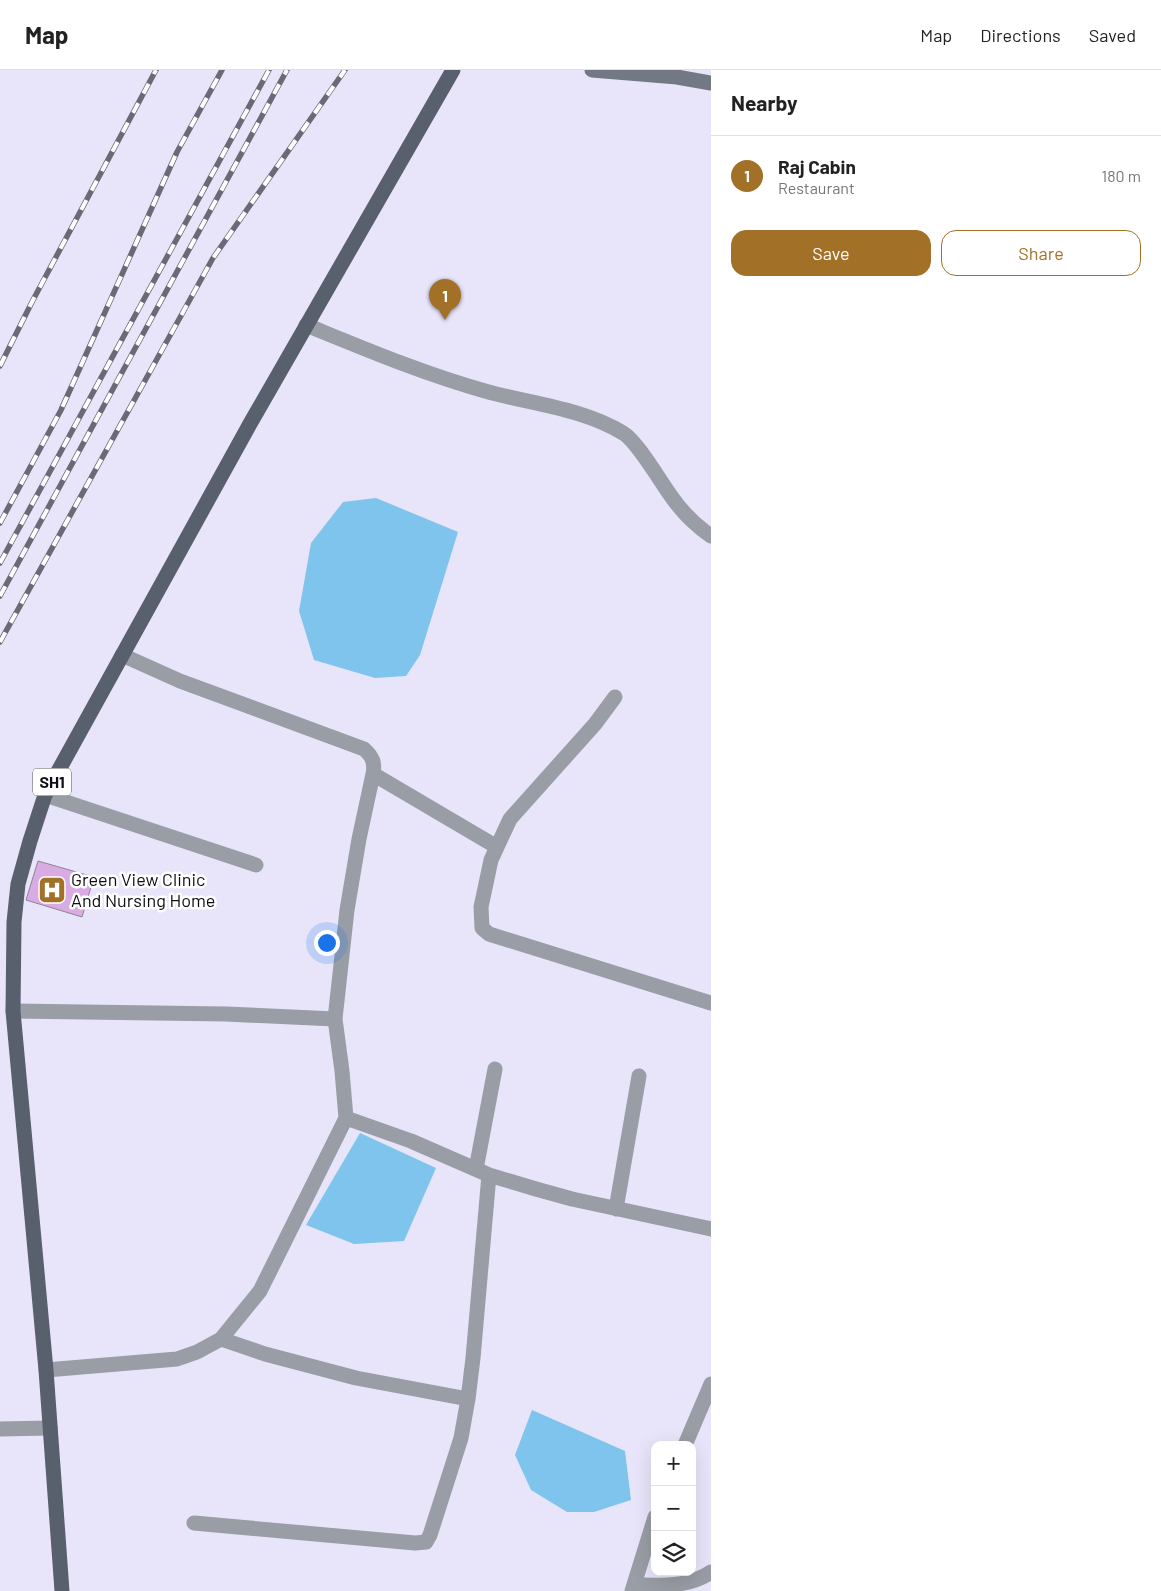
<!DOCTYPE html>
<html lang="en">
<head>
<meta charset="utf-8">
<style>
  body { margin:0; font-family:Barlow,sans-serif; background:#f6f6f6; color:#222 }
  .controls { position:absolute; right:15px; bottom:15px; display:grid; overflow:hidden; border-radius:10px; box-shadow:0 5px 20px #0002 }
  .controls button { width:45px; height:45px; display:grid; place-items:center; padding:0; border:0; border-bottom:1px solid #e0e0e0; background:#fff; color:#222; font:25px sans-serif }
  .you { position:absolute; left:326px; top:872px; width:18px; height:18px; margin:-12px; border:4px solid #fff; border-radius:50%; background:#1a73e8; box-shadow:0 0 0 8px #1a73e833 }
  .badge { display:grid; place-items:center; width:32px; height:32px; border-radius:50%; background:#a37027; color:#fff; font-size:16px; font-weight:700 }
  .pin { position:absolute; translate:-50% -41px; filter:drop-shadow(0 1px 2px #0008) }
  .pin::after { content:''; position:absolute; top:26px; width:18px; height:15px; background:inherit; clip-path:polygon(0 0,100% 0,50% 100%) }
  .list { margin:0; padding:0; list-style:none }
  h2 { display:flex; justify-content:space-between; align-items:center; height:65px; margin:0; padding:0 20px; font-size:21px }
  h2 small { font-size:16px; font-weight:400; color:#767676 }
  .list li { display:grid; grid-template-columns:32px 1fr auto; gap:15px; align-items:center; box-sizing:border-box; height:80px; padding:0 20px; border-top:1px solid #e0e0e0 }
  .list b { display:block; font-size:19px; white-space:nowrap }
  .list p { margin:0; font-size:16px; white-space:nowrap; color:#767676 }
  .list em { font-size:16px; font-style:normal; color:#767676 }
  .actions { display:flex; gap:10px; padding:15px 20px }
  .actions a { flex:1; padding:11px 0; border:1px solid #a37027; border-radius:15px; text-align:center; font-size:18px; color:#a37027 }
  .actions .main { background:#a37027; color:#fff }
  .icon { flex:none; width:28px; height:28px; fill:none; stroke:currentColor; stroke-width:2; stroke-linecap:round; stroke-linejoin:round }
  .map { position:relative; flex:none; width:711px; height:1521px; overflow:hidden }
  header { display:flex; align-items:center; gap:30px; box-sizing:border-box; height:70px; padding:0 25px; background:#fff; border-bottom:1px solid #e0e0e0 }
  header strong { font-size:24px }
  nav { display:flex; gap:28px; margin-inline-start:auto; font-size:18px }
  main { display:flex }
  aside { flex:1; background:#fff }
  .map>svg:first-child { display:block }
</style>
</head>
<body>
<header>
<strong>Map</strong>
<nav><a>Map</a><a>Directions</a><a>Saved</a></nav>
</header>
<main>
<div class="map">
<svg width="711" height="1521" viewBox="0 0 711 1521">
  <rect width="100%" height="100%" fill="#e8e5fa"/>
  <path fill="#7ec4ec" d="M376,428L458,462L420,585L406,606L375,608L314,590L299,541L311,473L343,432Z
    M360,1063L436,1098L404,1171L354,1174L306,1155Z
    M532,1340L625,1381L631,1430L594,1442H567L531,1420L515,1385Z"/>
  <path fill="#d8abe3" stroke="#908393" d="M38,791L94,807L82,847L26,830Z"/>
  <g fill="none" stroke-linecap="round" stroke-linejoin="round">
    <path stroke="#999da5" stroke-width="15" d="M306,255C365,279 424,304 485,321C531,334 582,338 623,363C637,371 660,411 671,426C682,442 695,455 711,466
      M615,627L595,654L510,749L491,790L481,837L482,858L489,864L711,933
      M373,704L497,777
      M45,725L256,795
      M13,941L226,944L335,949
      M346,1048L411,1071L489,1105L536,1119L572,1129L711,1159
      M476,1099L495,999
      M616,1139L639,1006
      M221,1269L265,1284L356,1308L468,1329
      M46,1300L177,1289L197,1282L221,1269L260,1221L346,1048L342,1001L335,949L347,840L359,769L373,704C375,693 373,687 364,679L180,611L122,585
      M0,1359L50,1358
      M685,1375L711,1314
      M194,1453L415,1473L426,1472L430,1465L461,1368L468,1329L473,1288L489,1105
      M634,1515C661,1515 688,1518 711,1502
      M632,1521L655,1447"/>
    <path stroke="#727984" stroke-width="15" d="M592,0L677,7L711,13"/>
    <path stroke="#585f6d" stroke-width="15" d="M62,1521L46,1300L13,941L14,852L18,814L30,771L45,725L251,352L453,0"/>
    <g stroke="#6b6976" stroke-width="5.5">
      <path id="rail" d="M0,296L33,230L156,0
        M0,453L61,340L177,82L222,0
        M0,493L269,0
        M0,526L287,0
        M0,572L213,188L345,0"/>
    </g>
    <use href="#rail" stroke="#fff" stroke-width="4" stroke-dasharray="11" stroke-linecap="butt"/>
  </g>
  <defs>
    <g id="hospital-square" transform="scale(1.4375)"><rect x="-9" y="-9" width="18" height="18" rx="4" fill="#a37027" stroke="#fff"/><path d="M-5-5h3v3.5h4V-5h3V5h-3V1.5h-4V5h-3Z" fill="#fff"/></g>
  </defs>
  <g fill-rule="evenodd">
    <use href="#hospital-square" x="52" y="820"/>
  </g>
  <g text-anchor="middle" stroke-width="5" stroke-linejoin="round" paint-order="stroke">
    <rect fill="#fff" stroke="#56555a" stroke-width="1" x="33" y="698.5" width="38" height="27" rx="4"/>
    <g font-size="16" font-weight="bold" fill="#0d0c13">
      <text x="52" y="718">SH1</text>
    </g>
    <g font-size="18" fill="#0d0c13" stroke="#fff" text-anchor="start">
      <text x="71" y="816">Green View Clinic<tspan x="71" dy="21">And Nursing Home</tspan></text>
    </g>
  </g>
</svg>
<div class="controls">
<button>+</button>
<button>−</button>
<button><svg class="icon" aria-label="layers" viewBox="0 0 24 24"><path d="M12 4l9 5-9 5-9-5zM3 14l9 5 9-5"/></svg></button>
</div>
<div class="you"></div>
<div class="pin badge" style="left:445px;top:250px">1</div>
</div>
<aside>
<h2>Nearby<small></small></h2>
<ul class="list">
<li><span class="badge">1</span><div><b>Raj Cabin</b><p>Restaurant</p></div><em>180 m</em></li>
</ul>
<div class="actions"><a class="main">Save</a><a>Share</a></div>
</aside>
</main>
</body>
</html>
